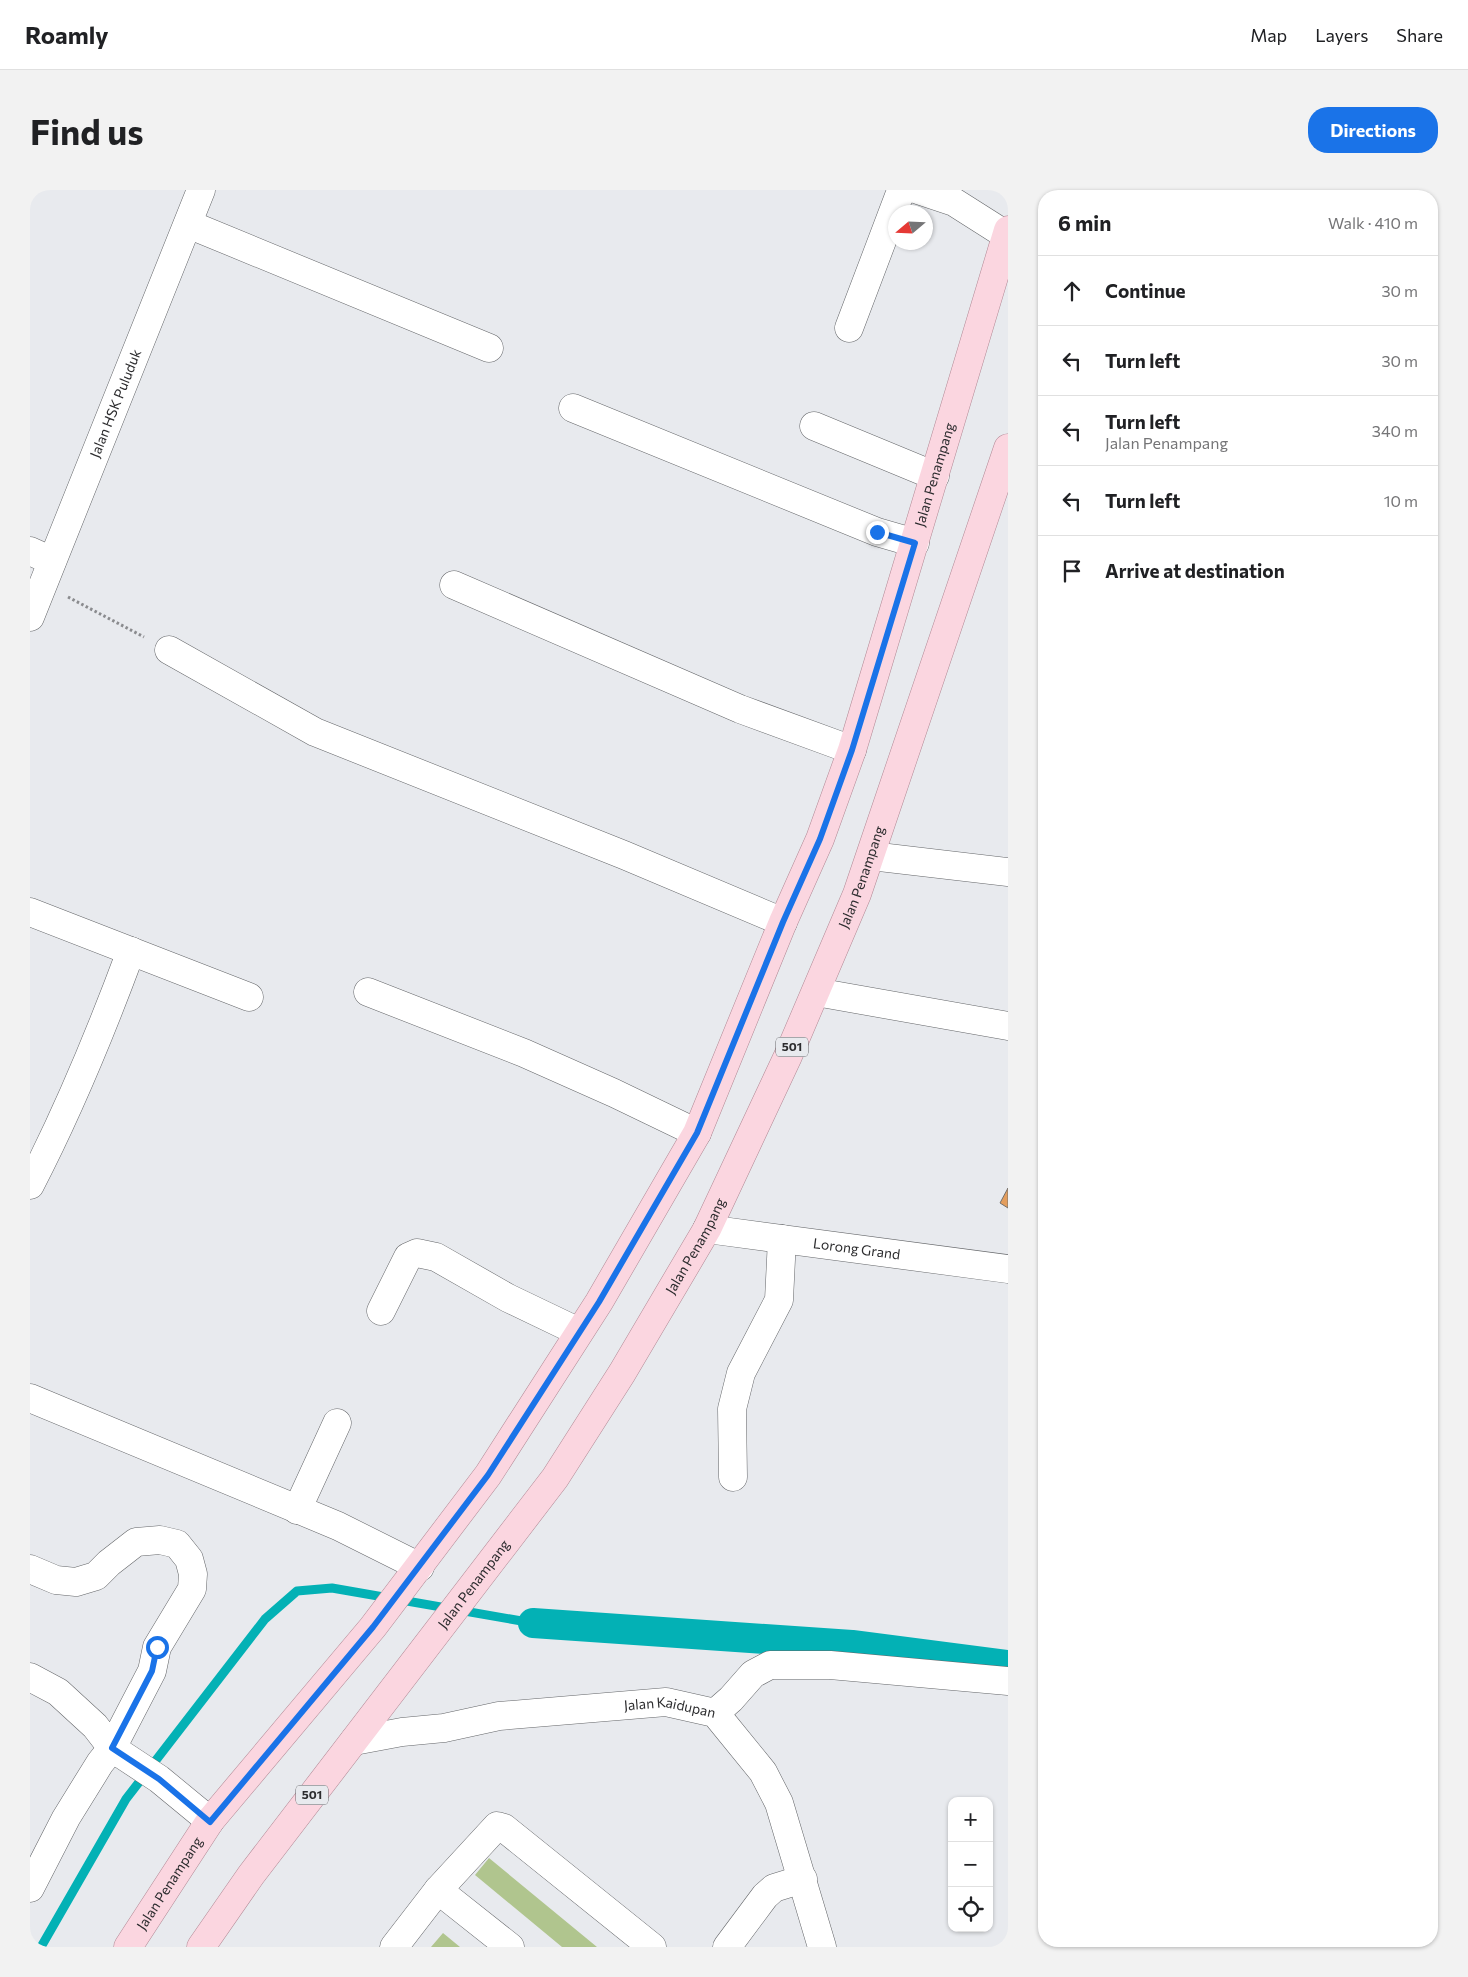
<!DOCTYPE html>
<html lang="en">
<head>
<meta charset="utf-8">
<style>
  body { margin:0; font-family:Commissioner,sans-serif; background:#f2f2f2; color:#202124 }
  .controls { position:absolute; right:15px; bottom:15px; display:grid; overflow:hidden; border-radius:10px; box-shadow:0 1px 4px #0004 }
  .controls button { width:45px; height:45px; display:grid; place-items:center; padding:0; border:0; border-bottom:1px solid #e0e0e0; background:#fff; color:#202124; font:25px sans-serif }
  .compass { position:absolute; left:858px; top:15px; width:45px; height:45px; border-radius:50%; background:#fff; box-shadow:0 1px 4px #0004; rotate:251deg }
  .stop { position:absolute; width:15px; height:15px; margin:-11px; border:4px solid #1a73e8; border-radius:50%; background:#fff }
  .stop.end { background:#1a73e8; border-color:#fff; box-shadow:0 1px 5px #0008 }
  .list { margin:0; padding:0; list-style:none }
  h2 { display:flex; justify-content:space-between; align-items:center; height:65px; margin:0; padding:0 20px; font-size:21px }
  h2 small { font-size:16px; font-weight:400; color:#757577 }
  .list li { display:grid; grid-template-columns:32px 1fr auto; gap:15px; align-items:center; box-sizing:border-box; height:70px; padding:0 20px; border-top:1px solid #e0e0e0 }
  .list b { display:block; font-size:19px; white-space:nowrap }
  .list p { margin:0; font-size:16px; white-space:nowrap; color:#757577 }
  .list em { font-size:16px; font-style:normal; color:#757577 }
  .icon { flex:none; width:28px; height:28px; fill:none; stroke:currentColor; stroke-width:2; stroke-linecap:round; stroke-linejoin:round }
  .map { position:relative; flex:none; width:978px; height:1757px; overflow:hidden; border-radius:20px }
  header { display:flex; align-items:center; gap:30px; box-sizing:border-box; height:70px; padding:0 25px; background:#fff; border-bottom:1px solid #e0e0e0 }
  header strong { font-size:24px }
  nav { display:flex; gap:28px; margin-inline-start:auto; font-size:18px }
  .intro { display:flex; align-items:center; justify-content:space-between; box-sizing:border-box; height:120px; padding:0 30px }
  h1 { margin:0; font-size:35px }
  .button { padding:12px 22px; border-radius:20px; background:#1a73e8; color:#fff; font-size:18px; font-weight:700 }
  main { display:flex; gap:30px; padding:0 30px }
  aside { flex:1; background:#fff; border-radius:20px; box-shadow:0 1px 4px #0004 }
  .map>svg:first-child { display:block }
</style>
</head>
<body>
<header>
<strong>Roamly</strong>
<nav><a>Map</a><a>Layers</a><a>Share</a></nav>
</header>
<div class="intro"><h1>Find us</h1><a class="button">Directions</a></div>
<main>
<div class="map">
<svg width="978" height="1757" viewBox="0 0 978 1757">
  <rect width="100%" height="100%" fill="#e8eaee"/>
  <path fill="#b0c58e" d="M459,1668L567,1757H532L445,1685Z
    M413,1743L430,1757H401Z"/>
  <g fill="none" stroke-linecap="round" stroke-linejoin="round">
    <path stroke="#03b1b5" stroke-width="9" d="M11,1757L96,1609L235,1429L267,1401L302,1398L503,1433"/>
    <path stroke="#03b1b5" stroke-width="30" d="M503,1433L822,1455L978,1475"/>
  </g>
  <path fill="#e49e5d" stroke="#73706d" d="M978,998V1018L970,1013Z"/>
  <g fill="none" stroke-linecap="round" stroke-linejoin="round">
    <g stroke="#646669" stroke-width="29">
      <g id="minor">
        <path d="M888,0L924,12L976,45"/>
        <path d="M158,34L459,158"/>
        <path d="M819,138L869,6L874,0"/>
        <path d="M543,218L847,342L885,353"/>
        <path d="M784,236L905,286"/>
        <path d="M0,361L22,371"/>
        <path d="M424,395L710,519L822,560"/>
        <path id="s1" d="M0,427L171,0"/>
        <path d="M139,460L285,542L594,665L753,732"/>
        <path d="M841,666L978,682"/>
        <path d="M0,722L219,807"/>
        <path d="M338,802L494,863L584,903L667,943"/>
        <path d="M786,802L978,836"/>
        <path d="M0,995C40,918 71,842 101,761"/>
        <path id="s2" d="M677,1039L978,1079"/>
        <path d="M351,1121L378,1067L387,1063L406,1067L478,1108L549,1142"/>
        <path d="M0,1208L308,1336L390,1377"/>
        <path d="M703,1287L702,1219L711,1183L749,1110L752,1049"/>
        <path d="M267,1320L307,1233"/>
        <path d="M0,1379L26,1390L46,1392L66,1386L79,1373L106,1352L130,1350L147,1354L159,1369L163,1384L162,1399L127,1457L122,1481L82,1558L65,1536L28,1502L0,1487"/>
        <path d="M685,1523L701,1509L723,1484L740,1475H800L978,1491"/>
        <path id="s3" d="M324,1551L372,1542L414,1538L469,1526L600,1515L636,1512L685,1523L733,1582L749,1613L792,1757"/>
        <path d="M0,1698L36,1628L70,1573L82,1558L129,1589L180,1631"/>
        <path d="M408,1700L480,1757"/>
        <path d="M364,1757L408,1700L467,1636L474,1638L622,1757"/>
        <path d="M697,1757L735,1706L744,1698L773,1689"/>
      </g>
    </g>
    <g stroke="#b18894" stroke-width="29">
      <g id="major">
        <path id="s4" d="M98,1757L180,1631L343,1437L458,1285L569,1112L667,943L753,732L790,649L822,560L978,40"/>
        <path id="s5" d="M171,1757L221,1685L525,1288L592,1183L677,1039L758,866L827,704L978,258"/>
      </g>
    </g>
    <path stroke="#8a8b8e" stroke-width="3" stroke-dasharray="2.5 2.5" stroke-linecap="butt" d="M38,407L114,447"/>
    <use href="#minor" stroke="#fff" stroke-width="28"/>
    <use href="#major" stroke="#fbd6e0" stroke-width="28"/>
  </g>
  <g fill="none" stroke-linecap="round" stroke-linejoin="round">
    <path stroke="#1a73e8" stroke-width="6" d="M127,1457L122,1481L82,1558L129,1589L180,1632L343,1437L458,1285L569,1112L667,943L753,732L790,649L822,560L885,353L847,342"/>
  </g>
  <g text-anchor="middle" stroke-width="4" stroke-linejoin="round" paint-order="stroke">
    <g fill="#e8eaee" stroke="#646568" stroke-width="1">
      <rect x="746" y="847.5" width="32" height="19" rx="4"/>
      <rect x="266" y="1595.5" width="32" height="19" rx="4"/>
    </g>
    <g font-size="12" font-weight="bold" fill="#2c2c2e">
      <text x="762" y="861">501</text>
      <text x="282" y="1609">501</text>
    </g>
    <g font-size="14" fill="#2c2c2e" stroke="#e8eaee">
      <text dy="5" stroke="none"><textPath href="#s1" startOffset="230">Jalan HSK Puluduk</textPath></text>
      <text dy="5" stroke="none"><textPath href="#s4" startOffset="1696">Jalan Penampang</textPath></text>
      <text dy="5" stroke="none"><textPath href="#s5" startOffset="1264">Jalan Penampang</textPath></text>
      <text dy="5" stroke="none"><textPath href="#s5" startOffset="859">Jalan Penampang</textPath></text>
      <text dy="5" stroke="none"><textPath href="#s2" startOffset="151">Lorong Grand</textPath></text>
      <text dy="5" stroke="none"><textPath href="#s5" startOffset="454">Jalan Penampang</textPath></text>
      <text dy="5" stroke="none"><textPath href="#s3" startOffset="319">Jalan Kaidupan</textPath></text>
      <text dy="5" stroke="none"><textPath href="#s4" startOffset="76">Jalan Penampang</textPath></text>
    </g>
  </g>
</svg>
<div class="controls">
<button>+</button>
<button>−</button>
<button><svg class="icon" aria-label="locate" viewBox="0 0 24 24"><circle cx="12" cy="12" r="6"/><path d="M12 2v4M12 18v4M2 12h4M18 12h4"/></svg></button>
</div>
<svg class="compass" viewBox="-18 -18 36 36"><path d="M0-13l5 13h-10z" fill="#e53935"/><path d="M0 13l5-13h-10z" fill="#757577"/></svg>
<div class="stop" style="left:127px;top:1457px"></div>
<div class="stop end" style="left:847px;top:342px"></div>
</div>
<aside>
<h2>6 min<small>Walk · 410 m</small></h2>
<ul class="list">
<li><svg class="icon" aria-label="ahead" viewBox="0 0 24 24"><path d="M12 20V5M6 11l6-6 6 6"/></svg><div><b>Continue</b></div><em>30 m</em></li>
<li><svg class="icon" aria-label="left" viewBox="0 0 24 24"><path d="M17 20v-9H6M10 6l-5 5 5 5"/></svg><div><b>Turn left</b></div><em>30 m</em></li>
<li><svg class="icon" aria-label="left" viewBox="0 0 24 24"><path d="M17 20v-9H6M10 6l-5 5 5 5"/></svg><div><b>Turn left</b><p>Jalan Penampang</p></div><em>340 m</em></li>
<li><svg class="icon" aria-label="left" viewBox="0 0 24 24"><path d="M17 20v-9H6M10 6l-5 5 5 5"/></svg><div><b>Turn left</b></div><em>10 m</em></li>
<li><svg class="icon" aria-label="arrive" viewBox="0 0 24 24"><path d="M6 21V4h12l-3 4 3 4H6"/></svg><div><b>Arrive at destination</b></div></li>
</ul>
</aside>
</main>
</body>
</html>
